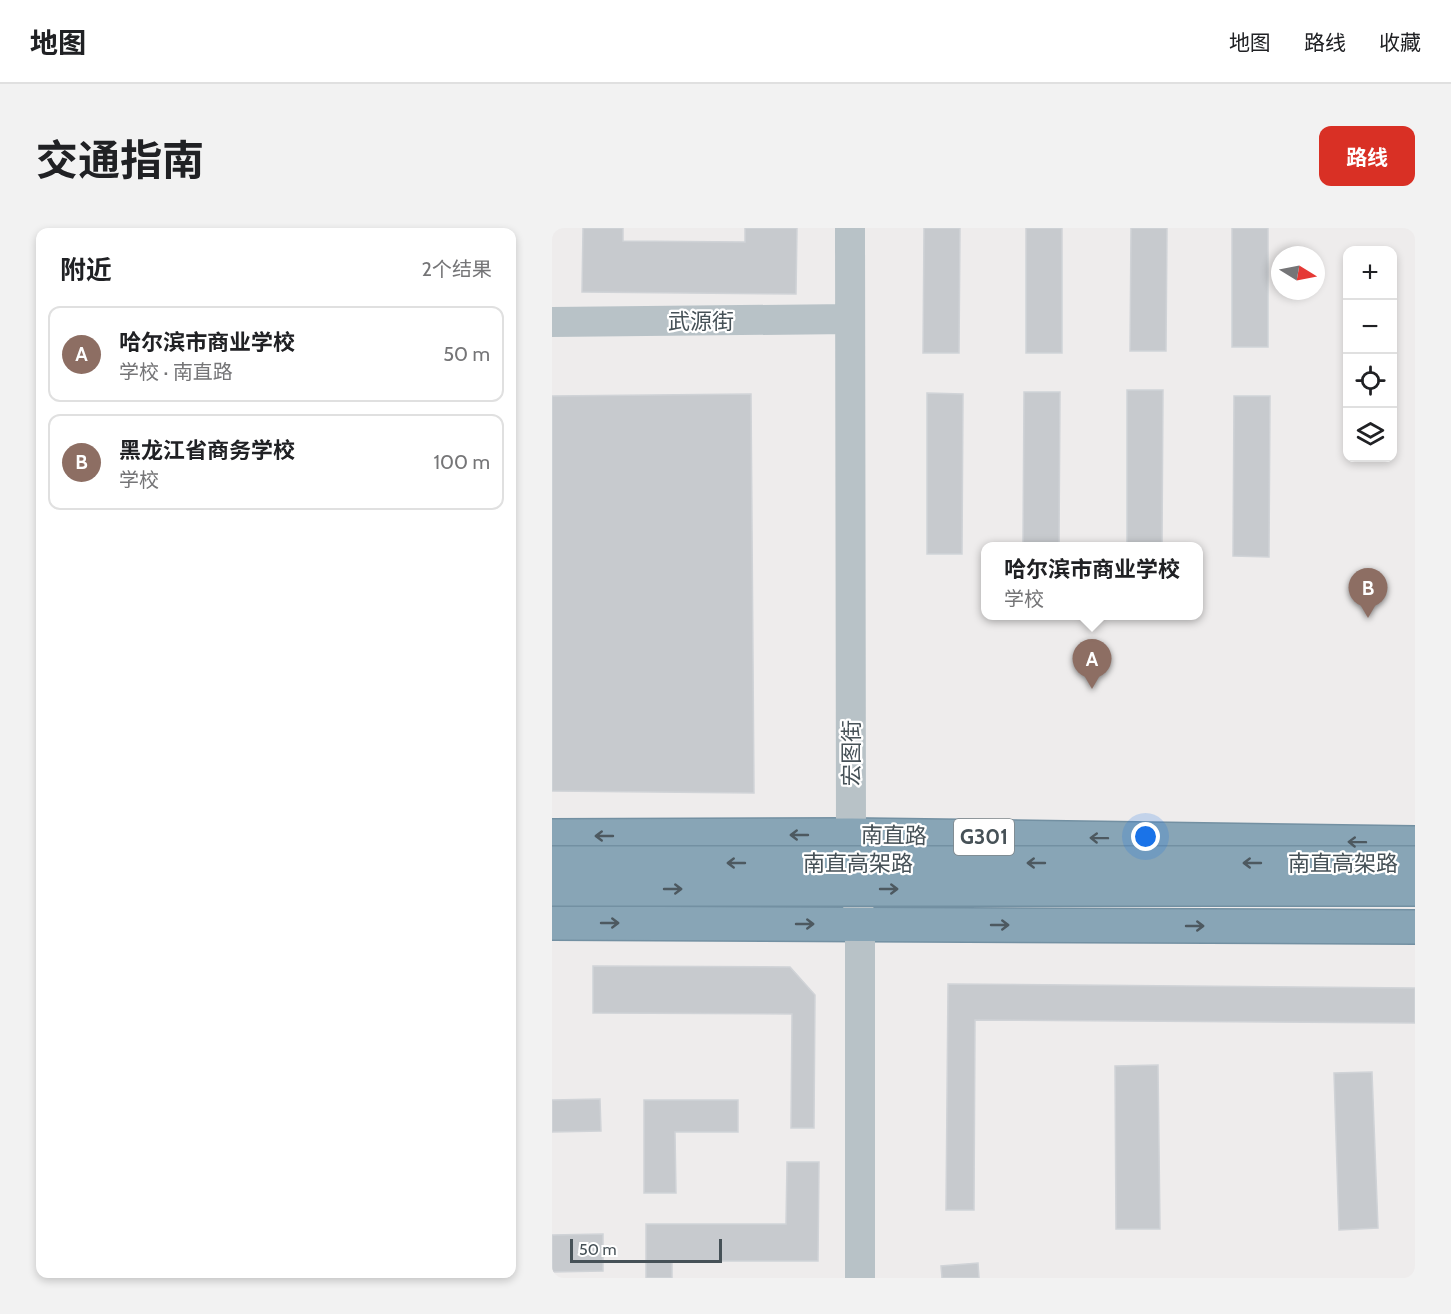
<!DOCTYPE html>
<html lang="zh">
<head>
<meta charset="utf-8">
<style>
  body { margin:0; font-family:Cabin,"Noto Sans SC",sans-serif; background:#f2f2f2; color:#202124 }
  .controls { position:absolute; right:18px; top:18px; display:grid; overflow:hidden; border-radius:12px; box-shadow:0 3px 9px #0003 }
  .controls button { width:54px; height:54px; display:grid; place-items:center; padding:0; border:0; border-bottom:2px solid #e0e0e0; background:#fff; color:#202124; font:30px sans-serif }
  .compass { position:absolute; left:719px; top:18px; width:54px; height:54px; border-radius:50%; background:#fff; box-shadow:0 3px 9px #0003; rotate:100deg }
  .scale { position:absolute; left:18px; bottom:15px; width:152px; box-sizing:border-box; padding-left:6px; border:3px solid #465157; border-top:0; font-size:16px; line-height:21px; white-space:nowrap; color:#465157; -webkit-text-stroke:4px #fff; paint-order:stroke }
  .you { position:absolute; left:594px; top:609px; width:21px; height:21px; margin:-15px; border:4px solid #fff; border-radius:50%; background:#1a73e8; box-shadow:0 0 0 9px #1a73e833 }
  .badge { display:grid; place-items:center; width:39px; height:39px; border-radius:50%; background:#d93025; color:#fff; font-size:20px; font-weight:700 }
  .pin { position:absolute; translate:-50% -50px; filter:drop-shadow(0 2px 3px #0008) }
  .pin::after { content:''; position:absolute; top:32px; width:21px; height:18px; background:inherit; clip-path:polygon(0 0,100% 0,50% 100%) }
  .popup { position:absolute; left:429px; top:314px; width:222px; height:78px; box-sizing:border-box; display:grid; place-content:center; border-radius:12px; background:#fff; filter:drop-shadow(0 2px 4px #0005); font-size:20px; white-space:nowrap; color:#757577 }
  .popup b { font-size:22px; color:#202124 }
  .popup::after { content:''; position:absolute; left:50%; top:100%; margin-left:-12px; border:12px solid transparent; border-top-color:#fff }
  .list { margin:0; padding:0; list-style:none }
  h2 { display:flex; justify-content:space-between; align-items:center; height:78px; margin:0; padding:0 24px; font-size:26px }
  h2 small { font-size:20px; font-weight:400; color:#757577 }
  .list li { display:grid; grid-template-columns:39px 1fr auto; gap:18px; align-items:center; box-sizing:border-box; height:96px; margin:0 12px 12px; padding:0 12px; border:2px solid #e0e0e0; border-radius:12px }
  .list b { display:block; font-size:22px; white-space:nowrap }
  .list p { margin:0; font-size:20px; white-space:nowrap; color:#757577 }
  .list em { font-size:20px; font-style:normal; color:#757577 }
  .icon { flex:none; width:33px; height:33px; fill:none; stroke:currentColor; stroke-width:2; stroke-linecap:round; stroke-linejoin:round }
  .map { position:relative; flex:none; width:863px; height:1050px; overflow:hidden; border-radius:12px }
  header { display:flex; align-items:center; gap:36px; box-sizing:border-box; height:84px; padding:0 30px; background:#fff; border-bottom:2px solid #e0e0e0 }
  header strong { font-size:28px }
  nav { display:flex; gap:33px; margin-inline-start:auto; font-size:21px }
  .intro { display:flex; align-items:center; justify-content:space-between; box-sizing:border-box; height:144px; padding:0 36px }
  h1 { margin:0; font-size:42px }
  .button { padding:15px 27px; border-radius:12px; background:#d93025; color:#fff; font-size:21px; font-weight:700 }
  main { display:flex; gap:36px; padding:0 36px }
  aside { flex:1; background:#fff; border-radius:12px; box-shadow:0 3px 9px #0003 }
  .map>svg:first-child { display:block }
</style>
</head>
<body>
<header>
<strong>地图</strong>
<nav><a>地图</a><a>路线</a><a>收藏</a></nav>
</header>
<div class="intro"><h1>交通指南</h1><a class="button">路线</a></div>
<main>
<aside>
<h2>附近<small>2个结果</small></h2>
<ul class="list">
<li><span class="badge" style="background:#8d6e63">A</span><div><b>哈尔滨市商业学校</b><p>学校 · 南直路</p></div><em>50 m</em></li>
<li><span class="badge" style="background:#8d6e63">B</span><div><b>黑龙江省商务学校</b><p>学校</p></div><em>100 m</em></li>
</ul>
</aside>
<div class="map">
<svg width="863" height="1050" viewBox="0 0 863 1050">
  <rect width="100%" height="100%" fill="#eeecec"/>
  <path fill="#c7cace" stroke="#d0d3d7" stroke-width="1.5" d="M31,0H71V13L193,14V0H245L244,66L30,64Z
    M372,0H408L407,125H371Z
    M474,0H510V125H474Z
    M579,0H615L614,123H578Z
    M680,0H716V119H680Z
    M575,162H611L610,318H575Z
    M472,164H508L507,318H471Z
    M375,165L411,166L410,326H375Z
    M199,166L202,565L0,563V168Z
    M682,168H718L717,329L681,328Z
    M41,738L238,739L263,767L262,900H239L240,786L41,785Z
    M396,756L863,760V795L423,792L422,982H394Z
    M606,837L608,1001H564L563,838Z
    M820,844L826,1000L787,1002L782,845Z
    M48,871L49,903L0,904V872Z
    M92,872H186V904H123L124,965H92Z
    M235,934H267L266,1033H120V1050H94V996H234Z
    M51,1006V1043L0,1044V1007Z
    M426,1035L427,1050H390L389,1038Z"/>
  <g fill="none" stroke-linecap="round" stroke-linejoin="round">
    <g stroke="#7390a2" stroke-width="36">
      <path id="highway" d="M0,608L299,607L863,615
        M0,695L863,699"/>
    </g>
    <path stroke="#b8c2c7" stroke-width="30" d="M298,0L299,607L308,696V1050
      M0,94L298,91"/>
    <use href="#highway" stroke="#88a5b6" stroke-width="33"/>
    <g stroke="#7390a2" stroke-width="36" stroke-linecap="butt">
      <path id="highway-bridge" d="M0,635H863
        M0,661H863"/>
    </g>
    <use href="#highway-bridge" stroke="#88a5b6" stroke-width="33"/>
  </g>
  <defs><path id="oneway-shaft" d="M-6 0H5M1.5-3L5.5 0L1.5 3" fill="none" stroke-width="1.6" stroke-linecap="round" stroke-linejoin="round" transform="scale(1.5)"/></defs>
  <g stroke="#4d5960">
    <use href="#oneway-shaft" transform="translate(247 607) rotate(180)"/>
    <use href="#oneway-shaft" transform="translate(52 608) rotate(180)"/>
    <use href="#oneway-shaft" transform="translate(547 610) rotate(-179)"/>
    <use href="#oneway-shaft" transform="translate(805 614) rotate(-179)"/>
    <use href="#oneway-shaft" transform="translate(184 635) rotate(-180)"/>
    <use href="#oneway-shaft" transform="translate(484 635) rotate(-180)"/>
    <use href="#oneway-shaft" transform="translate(700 635) rotate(-180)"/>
    <use href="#oneway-shaft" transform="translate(121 661)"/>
    <use href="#oneway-shaft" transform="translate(337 661)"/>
    <use href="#oneway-shaft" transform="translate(58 695)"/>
    <use href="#oneway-shaft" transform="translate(253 696)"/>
    <use href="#oneway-shaft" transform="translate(448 697)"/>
    <use href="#oneway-shaft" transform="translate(643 698)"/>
  </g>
  <g text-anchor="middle" stroke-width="4.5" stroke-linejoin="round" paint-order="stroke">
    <rect fill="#fff" stroke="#7e8589" stroke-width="1.5" x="402" y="591" width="60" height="36" rx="4.5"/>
    <g font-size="21" font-weight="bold" fill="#465157">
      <text x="432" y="616">G301</text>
    </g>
    <g font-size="22" fill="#465157" stroke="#fff">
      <text x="149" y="101">武源街</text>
      <text transform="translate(299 525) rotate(-90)" y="8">宏图街</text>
      <text transform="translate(342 607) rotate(1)" y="8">南直路</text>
      <text x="306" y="643">南直高架路</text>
      <text x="791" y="643">南直高架路</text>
    </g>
  </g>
</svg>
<div class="controls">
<button>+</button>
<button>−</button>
<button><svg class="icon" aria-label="locate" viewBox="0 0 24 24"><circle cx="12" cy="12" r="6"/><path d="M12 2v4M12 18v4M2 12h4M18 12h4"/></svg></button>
<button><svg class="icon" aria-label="layers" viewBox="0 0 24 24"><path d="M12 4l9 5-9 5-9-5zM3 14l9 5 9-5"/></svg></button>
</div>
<svg class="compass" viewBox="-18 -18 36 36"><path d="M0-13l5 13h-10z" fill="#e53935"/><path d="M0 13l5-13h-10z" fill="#757577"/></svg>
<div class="scale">50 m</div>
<div class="you"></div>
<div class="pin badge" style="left:540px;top:461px;background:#8d6e63">A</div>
<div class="popup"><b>哈尔滨市商业学校</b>学校</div>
<div class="pin badge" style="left:816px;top:390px;background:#8d6e63">B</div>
</div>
</main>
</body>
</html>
